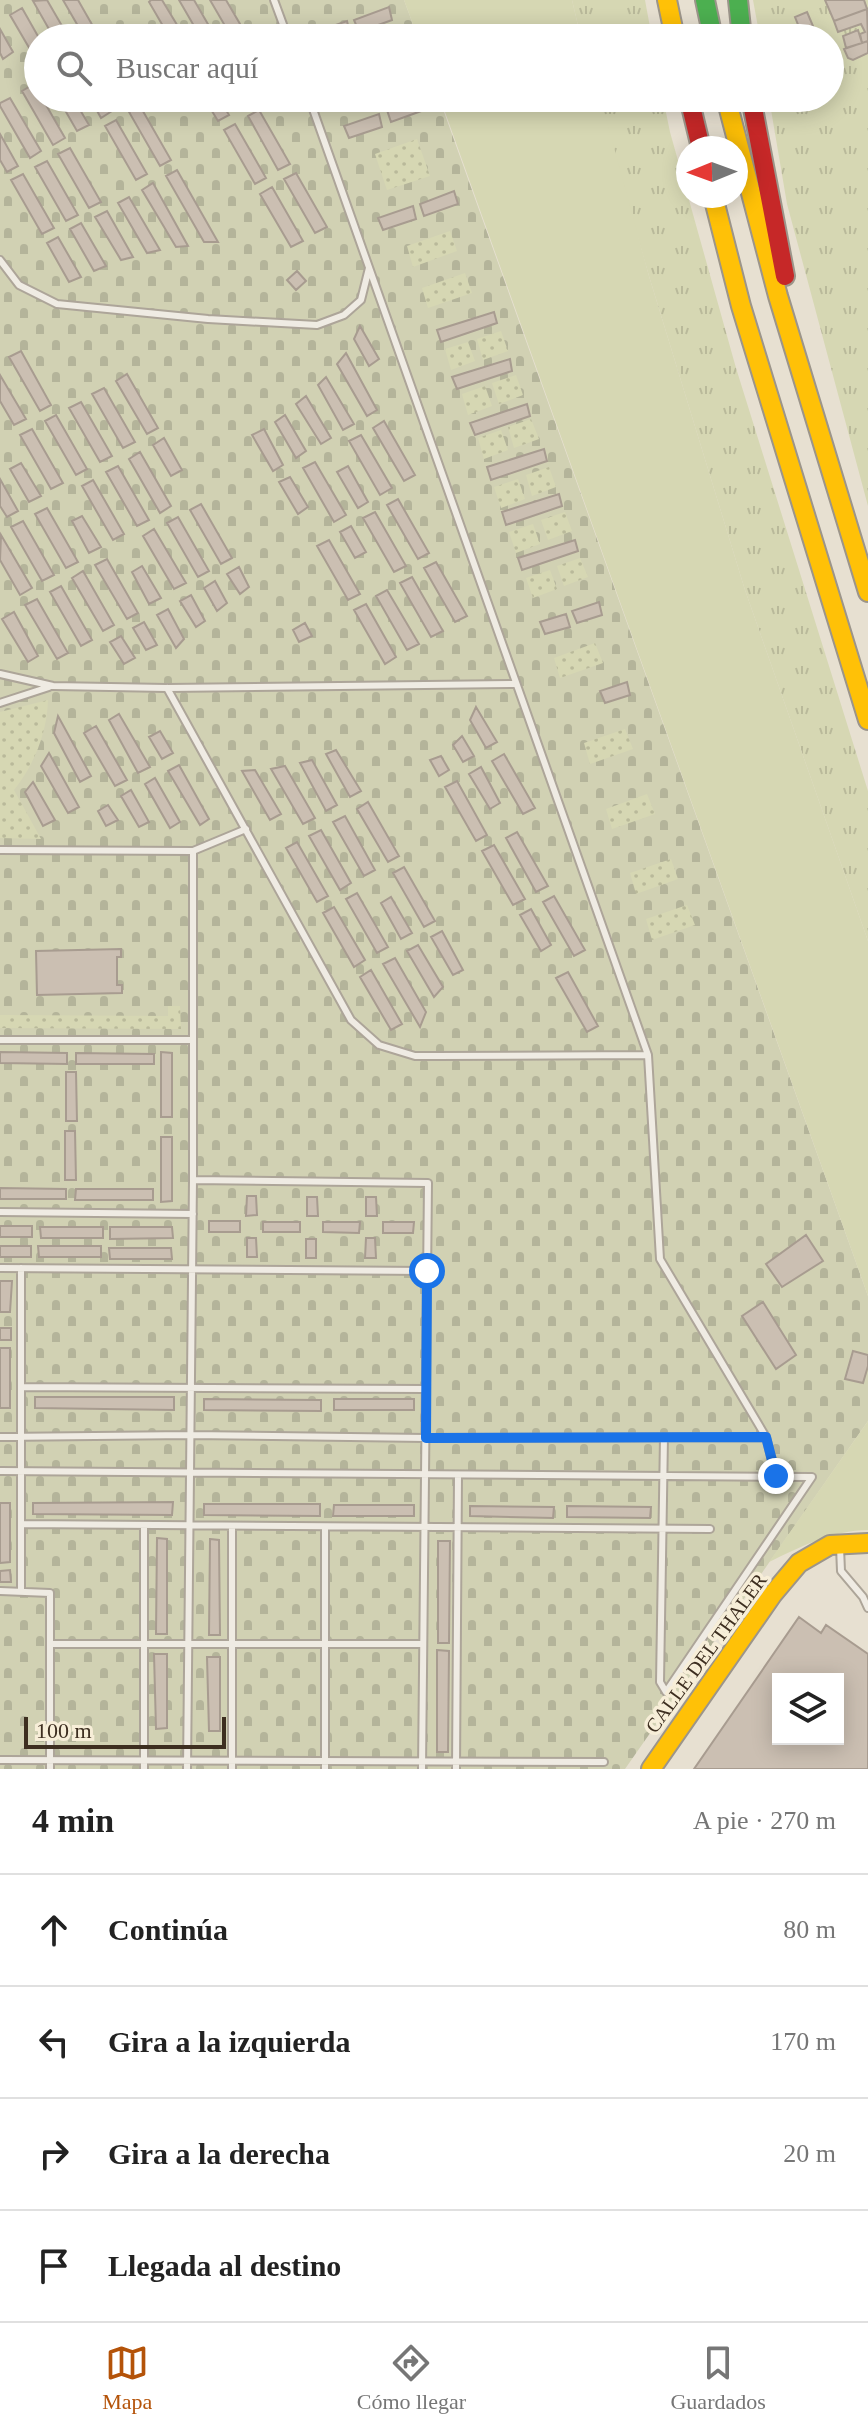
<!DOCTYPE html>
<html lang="es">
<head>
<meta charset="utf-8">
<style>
  body { margin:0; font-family:"Times New Roman",serif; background:#f6f6f6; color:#222 }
  .controls { position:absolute; right:24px; bottom:24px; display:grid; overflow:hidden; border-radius:0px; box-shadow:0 4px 20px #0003 }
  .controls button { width:72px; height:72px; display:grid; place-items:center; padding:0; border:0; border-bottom:2px solid #e0e0e0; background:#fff; color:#222; font:40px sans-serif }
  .compass { position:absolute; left:676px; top:136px; width:72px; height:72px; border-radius:50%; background:#fff; box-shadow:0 4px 20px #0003; rotate:269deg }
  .scale { position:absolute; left:24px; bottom:20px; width:202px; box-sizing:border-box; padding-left:8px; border:4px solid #3d2e20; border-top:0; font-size:22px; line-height:28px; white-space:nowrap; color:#3d2e20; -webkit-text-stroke:6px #f7eed8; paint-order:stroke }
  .stop { position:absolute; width:24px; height:24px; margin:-18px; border:6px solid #1a73e8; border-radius:50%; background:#fff }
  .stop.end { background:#1a73e8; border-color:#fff; box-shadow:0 2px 8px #0008 }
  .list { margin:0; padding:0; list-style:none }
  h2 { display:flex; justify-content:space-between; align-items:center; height:104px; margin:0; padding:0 32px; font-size:34px }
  h2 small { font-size:26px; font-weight:400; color:#767676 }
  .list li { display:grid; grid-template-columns:52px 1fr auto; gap:24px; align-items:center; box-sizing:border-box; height:112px; padding:0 32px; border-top:2px solid #e0e0e0 }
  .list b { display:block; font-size:30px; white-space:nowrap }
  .list em { font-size:26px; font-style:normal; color:#767676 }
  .icon { flex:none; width:44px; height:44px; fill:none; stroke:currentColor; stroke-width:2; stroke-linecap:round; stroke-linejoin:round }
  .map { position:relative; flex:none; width:868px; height:1769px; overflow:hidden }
  .search { position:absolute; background:#fff; box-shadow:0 4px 20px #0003; left:24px; right:24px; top:24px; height:88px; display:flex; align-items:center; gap:20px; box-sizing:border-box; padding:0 28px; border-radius:44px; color:#767676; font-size:30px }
  .sheet { height:552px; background:#fff }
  nav { display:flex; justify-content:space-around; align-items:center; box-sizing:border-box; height:112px; border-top:2px solid #e0e0e0; background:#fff; font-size:22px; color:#767676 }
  nav a { display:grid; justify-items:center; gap:4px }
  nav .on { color:#b45309 }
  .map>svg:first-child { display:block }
</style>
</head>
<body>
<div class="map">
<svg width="868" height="1769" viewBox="0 0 868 1769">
  <defs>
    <pattern id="grass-tufts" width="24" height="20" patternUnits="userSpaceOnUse" patternTransform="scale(2)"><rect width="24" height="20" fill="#d6d7b3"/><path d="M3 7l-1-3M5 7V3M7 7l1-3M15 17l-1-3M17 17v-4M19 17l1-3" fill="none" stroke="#b9b99a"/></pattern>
    <pattern id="cemetery-stones" width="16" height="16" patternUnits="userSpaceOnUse" patternTransform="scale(2)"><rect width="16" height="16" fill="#d1d1b3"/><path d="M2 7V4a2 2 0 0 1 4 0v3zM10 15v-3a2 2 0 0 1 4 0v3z" fill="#b4b49a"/></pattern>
    <pattern id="garden-dots" width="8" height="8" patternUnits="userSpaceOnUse" patternTransform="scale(2)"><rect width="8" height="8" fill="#d6d7b3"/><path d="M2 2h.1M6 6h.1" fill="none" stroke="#b9b99a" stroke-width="1.8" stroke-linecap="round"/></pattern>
  </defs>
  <rect width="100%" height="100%" fill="#e7e0d1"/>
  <path fill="url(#grass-tufts)" d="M572,0H645L652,38H581Z
    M753,0H868V506L787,204L769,98H830V38H760Z
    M598,98H663L670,132L736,368L868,791V941L745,590L649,276Z"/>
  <path fill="url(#cemetery-stones)" d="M0,0H404L418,38H38V98H439L868,1296V1421L625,1769H0Z"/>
  <path fill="#d6d7b3" d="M404,0H572L581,38H418Z
    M440,98H598L606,118L649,276L745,590L868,941V1296Z
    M868,1421V1530C833,1530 800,1547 769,1562Z"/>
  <path fill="url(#garden-dots)" d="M417,139L430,176L387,190L375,154Z
    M450,231L457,251L413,267L407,246Z
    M465,273L472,293L428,308L422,288Z
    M501,331L508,351L483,360L477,339Z
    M468,342L475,361L451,370L445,349Z
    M516,375L523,395L499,404L492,383Z
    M485,386L492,406L468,415L462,394Z
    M531,419L539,439L514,448L508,427Z
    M501,430L508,450L484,459L478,438Z
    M549,467L556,487L532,496L526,475Z
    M518,479L525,499L501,508L494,487Z
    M565,512L572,531L548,540L541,520Z
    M533,524L540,544L516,553L509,532Z
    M580,558L588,577L564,586L557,566Z
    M550,570L557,589L533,598L526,578Z
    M595,643L603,663L560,678L554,658Z
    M48,700C47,733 34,765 14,790L41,839L0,838V712Z
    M625,729L633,749L590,764L584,743Z
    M647,794L655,814L612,829L606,809Z
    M671,859L678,879L636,894L630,873Z
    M687,905L695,925L652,940L646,919Z
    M168,1006H180L181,1029L0,1028V1015L168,1016Z"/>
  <path fill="#cbbfb2" stroke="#a89c90" stroke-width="2" fill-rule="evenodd" d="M47,0L69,38H54L33,1Z
    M63,0H78L98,35L85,38Z
    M151,0H162L185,38H170L149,2Z
    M179,0H194L216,38H201Z
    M210,0H226L240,24L228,31Z
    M825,0H864L867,9L834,21Z
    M389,7L392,20L359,32L354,20Z
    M22,8L39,38L38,63L10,15Z
    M867,9L868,41L862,43L860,34L865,32L861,24L838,32L834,21Z
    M807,12L813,26L801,32L795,17Z
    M347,21L350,34L338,38H314L312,33Z
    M0,29L13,52L3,59L0,53Z
    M858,30L862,43L846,48L843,36Z
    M868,41V53L853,60L848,58L844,49Z
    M34,84L38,98H42L65,138L53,145L22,91Z
    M10,98L41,151L30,158L0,106V103Z
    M58,98H73L89,125L77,131Z
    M90,98H105L112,111L101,118Z
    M204,98H219L229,115L218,121Z
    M421,98L424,110L391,122L387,110Z
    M140,106L171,160L160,166L129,112Z
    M259,110L290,164L278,170L248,116Z
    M379,114L382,127L349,138L344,126Z
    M116,120L147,174L136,180L105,126Z
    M235,124L266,178L255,184L224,130Z
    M0,134L18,166L7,172L0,160Z
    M70,148L101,202L89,208L58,154Z
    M47,161L78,215L66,221L35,167Z
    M177,170L218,242H204L166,176Z
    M296,173L327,227L315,233L284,179Z
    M23,174L54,228L42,234L11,180Z
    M153,183L188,246L176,247L142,190Z
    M272,187L303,241L291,247L260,194Z
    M454,191L458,204L424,216L420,204Z
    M129,197L160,250L147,253L118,203Z
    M413,206L416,219L383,230L378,218Z
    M107,211L133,257L121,260L95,217Z
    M81,223L106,266L94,271L70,229Z
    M58,237L81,277L69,282L47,243Z
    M297,271L306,281L296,290L287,280Z
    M494,312L497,323L441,342L437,330Z
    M360,326L379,359L369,366L354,339Z
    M21,351L51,405L40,411L9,357Z
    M346,353L377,410L367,416L337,364Z
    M510,359L512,371L457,389L452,377Z
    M127,374L158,428L147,434L116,381Z
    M0,375L26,419L14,425L0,401Z
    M326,377L354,424L343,430L318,385Z
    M104,388L135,442L123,448L92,394Z
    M306,396L331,438L321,444L296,404Z
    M81,402L112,456L100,462L69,408Z
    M527,404L530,416L475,435L470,423Z
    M56,415L87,469L76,475L45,421Z
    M285,415L306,451L296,458L275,422Z
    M384,421L415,475L404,481L373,428Z
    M32,429L63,483L51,489L20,435Z
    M264,429L283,465L273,471L252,435Z
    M361,435L392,488L380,495L349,441Z
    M164,438L182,470L171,476L153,445Z
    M544,449L547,461L491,480L487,467Z
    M140,452L171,506L160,513L129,459Z
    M315,462L346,515L334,522L303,468Z
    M21,463L41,496L29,502L10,469Z
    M118,466L149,520L137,526L106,472Z
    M348,466L368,502L358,508L337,472Z
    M290,477L308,507L298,514L279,482Z
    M0,479L18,511L7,517L0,506Z
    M93,480L124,534L113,540L82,486Z
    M559,494L562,506L506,525L502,512Z
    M398,499L429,553L418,559L387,505Z
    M201,504L232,558L221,564L190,510Z
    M47,508L78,562L66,568L35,514Z
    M375,512L406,566L394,572L363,518Z
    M82,516L101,547L89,553L72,521Z
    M178,517L209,571L198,577L167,523Z
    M23,521L54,575L42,581L11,527Z
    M351,526L366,552L355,558L340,532Z
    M154,529L186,583L174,589L143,536Z
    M1,535L32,588L20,595L0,560Z
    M329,540L360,594L348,600L317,546Z
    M575,540L578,551L522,570L518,558Z
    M107,559L138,613L127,619L95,565Z
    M436,562L467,616L455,622L424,568Z
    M142,566L161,598L149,604L132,572Z
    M239,567L249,587L240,594L227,574Z
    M83,571L114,625L103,631L72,578Z
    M412,577L443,631L431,637L400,583Z
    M215,581L227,603L217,611L204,588Z
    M61,586L92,640L81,646L50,592Z
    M387,590L419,644L407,650L376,596Z
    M191,595L205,621L196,627L180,601Z
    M37,599L68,653L57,659L25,605Z
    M599,602L602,615L577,623L572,611Z
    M366,604L396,657L385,664L354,610Z
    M168,609L184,639L176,648L157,615Z
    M14,612L38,656L28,662L2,619Z
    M566,614L570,627L545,634L540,622Z
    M144,622L157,645L146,650L133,628Z
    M305,623L312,636L299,642L293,630Z
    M121,636L135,658L124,664L110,642Z
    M627,682L630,695L605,703L600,691Z
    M476,707L497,742L486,748L470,720Z
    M119,714L150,767L138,773L109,720Z
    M58,716L91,776L80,782L54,733Z
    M96,726L127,780L115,786L84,733Z
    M160,731L173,753L162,759L149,737Z
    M462,736L474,756L463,762L453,745Z
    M336,750L361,791L350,797L326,754Z
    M49,753L79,807L68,813L41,766Z
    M504,754L535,808L523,814L492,761Z
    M441,756L449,770L439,776L430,760Z
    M312,760L337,805L326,811L300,763Z
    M179,765L209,819L200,825L168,771Z
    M285,766L315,818L303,824L271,769Z
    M481,767L500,803L490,809L469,774Z
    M255,770L281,814L270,820L242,771Z
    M155,778L180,822L170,828L145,784Z
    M457,781L487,835L476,841L445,787Z
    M33,782L55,820L43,826L25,792Z
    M131,790L149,822L139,827L121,796Z
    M368,802L399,856L388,862L357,809Z
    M108,805L118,820L106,826L98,811Z
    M345,816L375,870L364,876L333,822Z
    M321,830L351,883L340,890L309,836Z
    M517,832L548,886L536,892L506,838Z
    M297,842L328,896L317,902L286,848Z
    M494,845L525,899L513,905L482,851Z
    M404,867L435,921L424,927L393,873Z
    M357,893L388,947L377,953L346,899Z
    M554,896L585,950L574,956L543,902Z
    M391,897L412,933L401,939L381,903Z
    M334,907L365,960L354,967L323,913Z
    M531,909L551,945L541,951L520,915Z
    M442,931L463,970L453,975L431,937Z
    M418,945L443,987L434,997L407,951Z
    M121,949V957H117V985H122V993L37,995L36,951Z
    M395,958L426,1012L420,1027L383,964Z
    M371,970L402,1024L391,1030L360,977Z
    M568,972L598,1026L587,1032L556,978Z
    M0,1052L67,1053V1064L0,1063Z
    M161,1052L172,1053V1117H161Z
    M76,1053L154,1054V1064H76Z
    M66,1072H76L77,1121H66Z
    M65,1131H75L76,1180H65Z
    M161,1137H172V1201L161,1202Z
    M0,1188L66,1189V1199H0Z
    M76,1189H153V1200H75Z
    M247,1196H256L257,1215L246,1216Z
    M307,1197H317L318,1216H307Z
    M366,1197H376L377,1216H366Z
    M209,1221H240V1232H209Z
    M263,1222H300V1232H263Z
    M323,1222H360L359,1233L323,1232Z
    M383,1222H414L413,1233H383Z
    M0,1226H32V1237H0Z
    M40,1227H103V1238H41Z
    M110,1227H172L173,1238L110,1239Z
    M806,1235L823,1261L782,1287L766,1264Z
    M247,1238H256L257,1257H247Z
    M366,1238H375L376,1258H365Z
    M306,1239H316V1258H306Z
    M0,1246H31V1257H0Z
    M38,1246H101V1257H39Z
    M109,1248H171L172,1259H110Z
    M0,1281H12L10,1312H0Z
    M763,1302L796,1355L776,1369L742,1316Z
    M0,1328H11V1340H0Z
    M0,1348H10V1408H0Z
    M853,1351L868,1355V1366L863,1383L845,1379Z
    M35,1397H174V1410L35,1408Z
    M204,1399L321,1400V1411L204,1410Z
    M334,1399H414V1410H334Z
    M173,1502L172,1515L33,1514V1503Z
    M0,1503H10V1562L0,1563Z
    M204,1504H320V1516L204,1515Z
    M334,1505H414V1516H333Z
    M470,1506L554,1507L553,1518L470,1516Z
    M567,1506L651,1507L650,1518L567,1517Z
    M157,1538L167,1539V1634H156Z
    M210,1539L219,1540L220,1635H209Z
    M438,1541H450L449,1643H438Z
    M10,1570L11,1582H0V1571Z
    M799,1617L821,1633L826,1625L868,1654V1769H694ZM778,1679H838V1739H778Z
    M437,1650L449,1651L448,1752H437Z
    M154,1654H167V1728L156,1729Z
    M207,1657H220V1731H209Z"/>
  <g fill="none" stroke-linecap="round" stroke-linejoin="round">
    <g stroke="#ada599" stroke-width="10">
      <path id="lane" d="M274,0L288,38
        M309,98L648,1055L660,1259L766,1437L776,1476
        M0,260L19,285L57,304L208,319L317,325L344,315L361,300L369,268
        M0,674L53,686L167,688L516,684
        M167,688L351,1020L379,1045L415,1056H436L648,1055
        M0,703L49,687
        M246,829L193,851V1180L428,1183L422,1769
        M0,850L193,851
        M0,1040H193
        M0,1212L193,1214
        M0,1268L427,1271
        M21,1387L426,1389
        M0,1437L189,1435L426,1438L766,1437
        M0,1471L812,1477L666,1692L660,1682C661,1600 663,1519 664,1437
        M21,1524L710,1529
        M325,1527V1769
        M840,1547L841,1571L863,1597L868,1608
        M0,1591L50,1593V1769
        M21,1591V1268
        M50,1644H423
        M0,1760L604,1762
        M144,1769V1525
        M187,1769L193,1180
        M232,1769V1526
        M456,1769L458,1475"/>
    </g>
    <g stroke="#9c958a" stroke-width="22">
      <path id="fast" d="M705,0L713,38
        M738,0L742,38"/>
    </g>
    <g stroke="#9c958a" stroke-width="22">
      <path id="slow" d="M667,0L675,38
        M726,98L778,296L868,592
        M713,196L741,306L868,720
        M651,1769L772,1595L799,1563L830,1545L868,1543"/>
    </g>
    <g stroke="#9c958a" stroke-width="22">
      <path id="jam" d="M689,98L701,148
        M751,98L785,276"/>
    </g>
    <use href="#lane" stroke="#efebe3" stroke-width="6"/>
    <use href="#fast" stroke="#4caf50" stroke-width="18"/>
    <use href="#slow" stroke="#ffc107" stroke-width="18"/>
    <use href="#jam" stroke="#c62828" stroke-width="18"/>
  </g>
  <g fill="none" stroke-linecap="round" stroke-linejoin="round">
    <path stroke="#1a73e8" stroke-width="10" d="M427,1271L426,1438L766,1437L776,1476"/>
  </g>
  <g text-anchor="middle" stroke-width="7" stroke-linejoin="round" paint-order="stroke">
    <g font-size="20" fill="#3d2e20" stroke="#f7eed8">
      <text transform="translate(706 1653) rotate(-54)" y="7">CALLE DEL THALER</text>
    </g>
  </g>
</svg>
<div class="controls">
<button><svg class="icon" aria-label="layers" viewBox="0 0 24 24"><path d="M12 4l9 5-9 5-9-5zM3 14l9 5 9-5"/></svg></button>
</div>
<svg class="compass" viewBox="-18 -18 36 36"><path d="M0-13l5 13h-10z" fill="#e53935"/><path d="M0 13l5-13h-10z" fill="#767676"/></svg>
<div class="scale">100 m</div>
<div class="stop" style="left:427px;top:1271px"></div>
<div class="stop end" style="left:776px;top:1476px"></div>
<div class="search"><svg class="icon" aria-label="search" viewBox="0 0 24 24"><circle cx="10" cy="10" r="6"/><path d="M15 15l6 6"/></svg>Buscar aquí</div>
</div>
<section class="sheet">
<h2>4 min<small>A pie · 270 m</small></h2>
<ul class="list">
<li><svg class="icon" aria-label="ahead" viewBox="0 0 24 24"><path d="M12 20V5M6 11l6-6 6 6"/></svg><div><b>Continúa</b></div><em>80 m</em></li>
<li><svg class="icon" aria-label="left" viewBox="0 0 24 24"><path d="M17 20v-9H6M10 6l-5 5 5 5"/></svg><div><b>Gira a la izquierda</b></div><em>170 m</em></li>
<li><svg class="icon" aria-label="right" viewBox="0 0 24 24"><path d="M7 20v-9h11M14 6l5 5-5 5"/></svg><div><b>Gira a la derecha</b></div><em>20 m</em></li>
<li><svg class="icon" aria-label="arrive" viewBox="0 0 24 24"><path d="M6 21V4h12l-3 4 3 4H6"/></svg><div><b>Llegada al destino</b></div></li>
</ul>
</section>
<nav>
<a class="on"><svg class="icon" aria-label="map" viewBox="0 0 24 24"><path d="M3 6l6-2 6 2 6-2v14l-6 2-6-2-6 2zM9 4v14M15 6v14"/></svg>Mapa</a>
<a><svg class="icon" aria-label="directions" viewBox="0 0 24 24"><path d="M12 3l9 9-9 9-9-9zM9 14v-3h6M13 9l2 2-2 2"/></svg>Cómo llegar</a>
<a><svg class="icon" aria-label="saved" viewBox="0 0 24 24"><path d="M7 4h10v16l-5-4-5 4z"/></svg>Guardados</a>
</nav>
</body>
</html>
